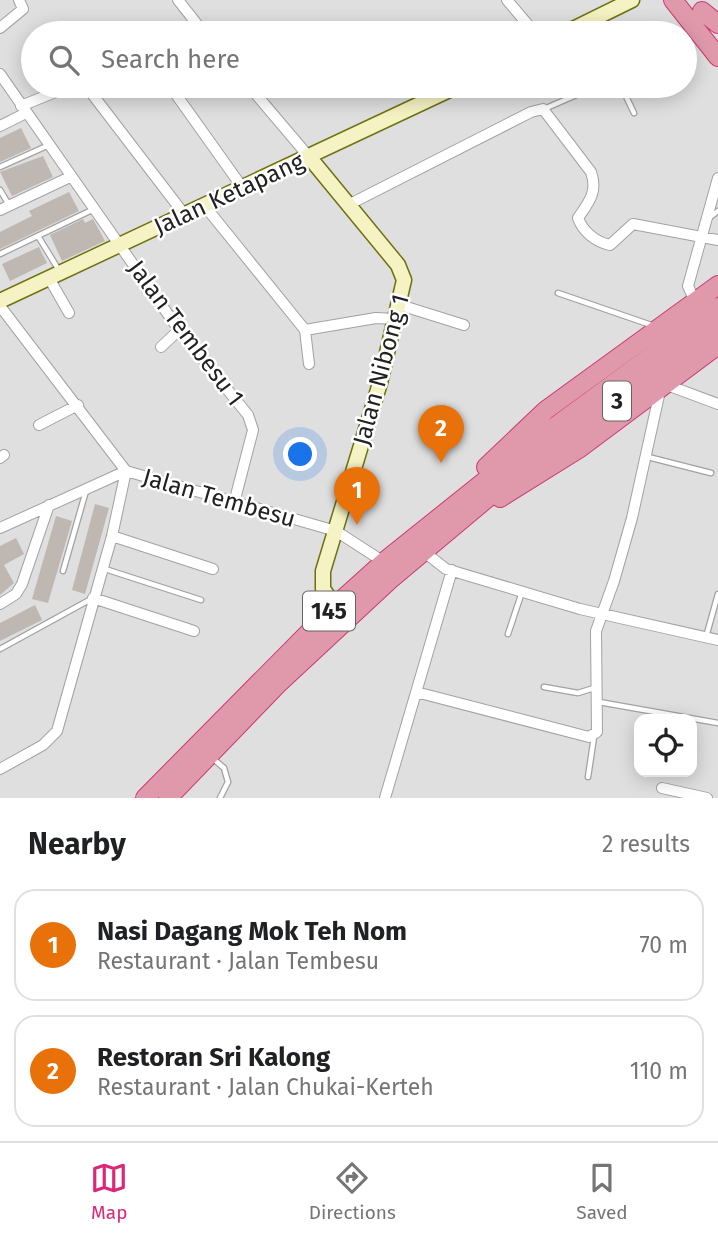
<!DOCTYPE html>
<html lang="en">
<head>
<meta charset="utf-8">
<style>
  body { margin:0; font-family:"Fira Sans",sans-serif; background:#f2f2f2; color:#202124 }
  .controls { position:absolute; right:21px; bottom:21px; display:grid; overflow:hidden; border-radius:14px; box-shadow:0 4px 18px #0003 }
  .controls button { width:63px; height:63px; display:grid; place-items:center; padding:0; border:0; border-bottom:2px solid #e0e0e0; background:#fff; color:#202124; font:35px sans-serif }
  .you { position:absolute; left:301px; top:455px; width:24px; height:24px; margin:-18px; border:5px solid #fff; border-radius:50%; background:#1a73e8; box-shadow:0 0 0 10px #1a73e833 }
  .badge { display:grid; place-items:center; width:46px; height:46px; border-radius:50%; background:#db2777; color:#fff; font-size:23px; font-weight:700 }
  .pin { position:absolute; translate:-50% -58px; filter:drop-shadow(0 2px 4px #0008) }
  .pin::after { content:''; position:absolute; top:37px; width:24px; height:21px; background:inherit; clip-path:polygon(0 0,100% 0,50% 100%) }
  .list { margin:0; padding:0; list-style:none }
  h2 { display:flex; justify-content:space-between; align-items:center; height:91px; margin:0; padding:0 28px; font-size:30px }
  h2 small { font-size:23px; font-weight:400; color:#757577 }
  .list li { display:grid; grid-template-columns:46px 1fr auto; gap:21px; align-items:center; box-sizing:border-box; height:112px; margin:0 14px 14px; padding:0 14px; border:2px solid #e0e0e0; border-radius:21px }
  .list b { display:block; font-size:26px; white-space:nowrap }
  .list p { margin:0; font-size:23px; white-space:nowrap; color:#757577 }
  .list em { font-size:23px; font-style:normal; color:#757577 }
  .icon { flex:none; width:38px; height:38px; fill:none; stroke:currentColor; stroke-width:2; stroke-linecap:round; stroke-linejoin:round }
  .map { position:relative; flex:none; width:718px; height:798px; overflow:hidden }
  .search { position:absolute; background:#fff; box-shadow:0 4px 18px #0003; left:21px; right:21px; top:21px; height:77px; display:flex; align-items:center; gap:18px; box-sizing:border-box; padding:0 24px; border-radius:38px; color:#757577; font-size:26px }
  .sheet { height:343px; background:#fff }
  nav { display:flex; justify-content:space-around; align-items:center; box-sizing:border-box; height:98px; border-top:2px solid #e0e0e0; background:#fff; font-size:19px; color:#757577 }
  nav a { display:grid; justify-items:center; gap:4px }
  nav .on { color:#db2777 }
  .map>svg:first-child { display:block }
</style>
</head>
<body>
<div class="map">
<svg width="718" height="798" viewBox="0 0 718 798">
  <rect width="100%" height="100%" fill="#f1eee9"/>
  <path fill="#dfdfdf" fill-rule="evenodd" d="M0,0H718V798H0ZM33,33H685V86H33ZM639,719H692V772H639Z"/>
  <path fill="#beb7b2" d="M21,128L31,148L0,162V138Z
    M43,156L53,177L12,196L0,172Z
    M69,192L79,211L0,249V232L32,216L29,211Z
    M83,219L85,223L93,219L105,241L62,261L50,235Z
    M39,247L47,263L10,281L2,264Z
    M95,504L109,508L85,594L72,590Z
    M56,516L72,521L48,603L32,599Z
    M16,538L24,554L4,565L14,583L0,595V546Z
    M35,605L42,620L0,641V623Z"/>
  <g fill="none" stroke-linecap="round" stroke-linejoin="round">
    <g stroke="#a2a2a2" stroke-width="7">
      <path id="lane" d="M621,86L634,113
        M544,109L597,86
        M0,167L49,145
        M0,190L9,205
        M709,218L718,211
        M38,236L60,272
        M0,254L94,209
        M558,293L654,326
        M648,457L711,473
        M102,568L201,600
        M63,571L86,491
        M508,634L522,592
        M706,637L718,594
        M0,649L93,598
        M544,687L578,693L594,688
        M599,702L718,723
        M211,757L224,768L228,782L220,798
        M588,777L594,737"/>
    </g>
    <g stroke="#a2a2a2" stroke-width="12">
      <path id="street" d="M178,0L204,33
        M507,0L535,33
        M0,28L23,9L19,0
        M178,33L196,24
        M0,74L179,330L248,415L253,430L234,503
        M86,86L184,214
        M170,86L242,187
        M249,86L310,158
        M21,106L70,86
        M0,126L26,113
        M204,205L305,330
        M348,205L531,112L543,109L591,172C598,192 589,202 578,218C583,232 596,242 610,245L633,224L718,240
        M0,210L70,177
        M49,278L69,313
        M699,300L692,295L688,286L718,178
        M400,305L464,325
        M0,306L126,471L336,531L384,562
        M305,330L376,318L396,319
        M305,330L309,364
        M161,347L179,330
        M667,385L718,404
        M39,425L78,405
        M0,458L4,455
        M0,528L126,471
        M112,536L213,569
        M423,551L446,569L580,609L718,640
        M93,598L194,631
        M0,604L16,594L22,584L49,505
        M416,692L589,737L597,732L596,631L614,581L632,518L660,391
        M0,769L43,745L57,731L112,536L126,471
        M662,788L707,798
        M385,798L452,570"/>
    </g>
    <g stroke="#6e710f" stroke-width="17">
      <path id="secondary" d="M565,33L632,0
        M310,158L398,265L404,280L380,383L323,571V589L335,606
        M0,301L458,86"/>
    </g>
    <g stroke="#cc3976" stroke-width="20">
      <path id="highway" d="M673,0L718,57
        M702,11L718,24
        M486,467L546,410L718,285
        M500,498L580,448L718,345
        M145,798L335,606L386,560L531,444L718,307
        M168,798L277,685L392,578L515,475L718,327"/>
    </g>
    <use href="#lane" stroke="#fff" stroke-width="4.5"/>
    <use href="#street" stroke="#fff" stroke-width="10"/>
    <use href="#secondary" stroke="#f5f3c3" stroke-width="14"/>
    <use href="#highway" stroke="#e099ab" stroke-width="18"/>
  </g>
  <g text-anchor="middle" stroke-width="5" stroke-linejoin="round" paint-order="stroke">
    <g fill="#fff" stroke="#646464" stroke-width="2">
      <rect x="603" y="381.5" width="28" height="39" rx="5"/>
      <rect x="303" y="591.5" width="52" height="39" rx="5"/>
    </g>
    <g font-size="23" font-weight="bold" fill="#212121">
      <text x="617" y="409">3</text>
      <text x="329" y="619">145</text>
    </g>
    <g font-size="24" fill="#212121" stroke="#fff">
      <text transform="translate(229 194) rotate(-25)" y="8">Jalan Ketapang</text>
      <text transform="translate(186 333) rotate(53)" y="8">Jalan Tembesu 1</text>
      <text transform="translate(381 370) rotate(-75)" y="8">Jalan Nibong 1</text>
      <text transform="translate(219 498) rotate(16)" y="8">Jalan Tembesu</text>
    </g>
  </g>
</svg>
<div class="controls">
<button><svg class="icon" aria-label="locate" viewBox="0 0 24 24"><circle cx="12" cy="12" r="6"/><path d="M12 2v4M12 18v4M2 12h4M18 12h4"/></svg></button>
</div>
<div class="you"></div>
<div class="pin badge" style="left:357px;top:525px;background:#e8710a">1</div>
<div class="pin badge" style="left:441px;top:463px;background:#e8710a">2</div>
<div class="search"><svg class="icon" aria-label="search" viewBox="0 0 24 24"><circle cx="10" cy="10" r="6"/><path d="M15 15l6 6"/></svg>Search here</div>
</div>
<section class="sheet">
<h2>Nearby<small>2 results</small></h2>
<ul class="list">
<li><span class="badge" style="background:#e8710a">1</span><div><b>Nasi Dagang Mok Teh Nom</b><p>Restaurant · Jalan Tembesu</p></div><em>70 m</em></li>
<li><span class="badge" style="background:#e8710a">2</span><div><b>Restoran Sri Kalong</b><p>Restaurant · Jalan Chukai-Kerteh</p></div><em>110 m</em></li>
</ul>
</section>
<nav>
<a class="on"><svg class="icon" aria-label="map" viewBox="0 0 24 24"><path d="M3 6l6-2 6 2 6-2v14l-6 2-6-2-6 2zM9 4v14M15 6v14"/></svg>Map</a>
<a><svg class="icon" aria-label="directions" viewBox="0 0 24 24"><path d="M12 3l9 9-9 9-9-9zM9 14v-3h6M13 9l2 2-2 2"/></svg>Directions</a>
<a><svg class="icon" aria-label="saved" viewBox="0 0 24 24"><path d="M7 4h10v16l-5-4-5 4z"/></svg>Saved</a>
</nav>
</body>
</html>
